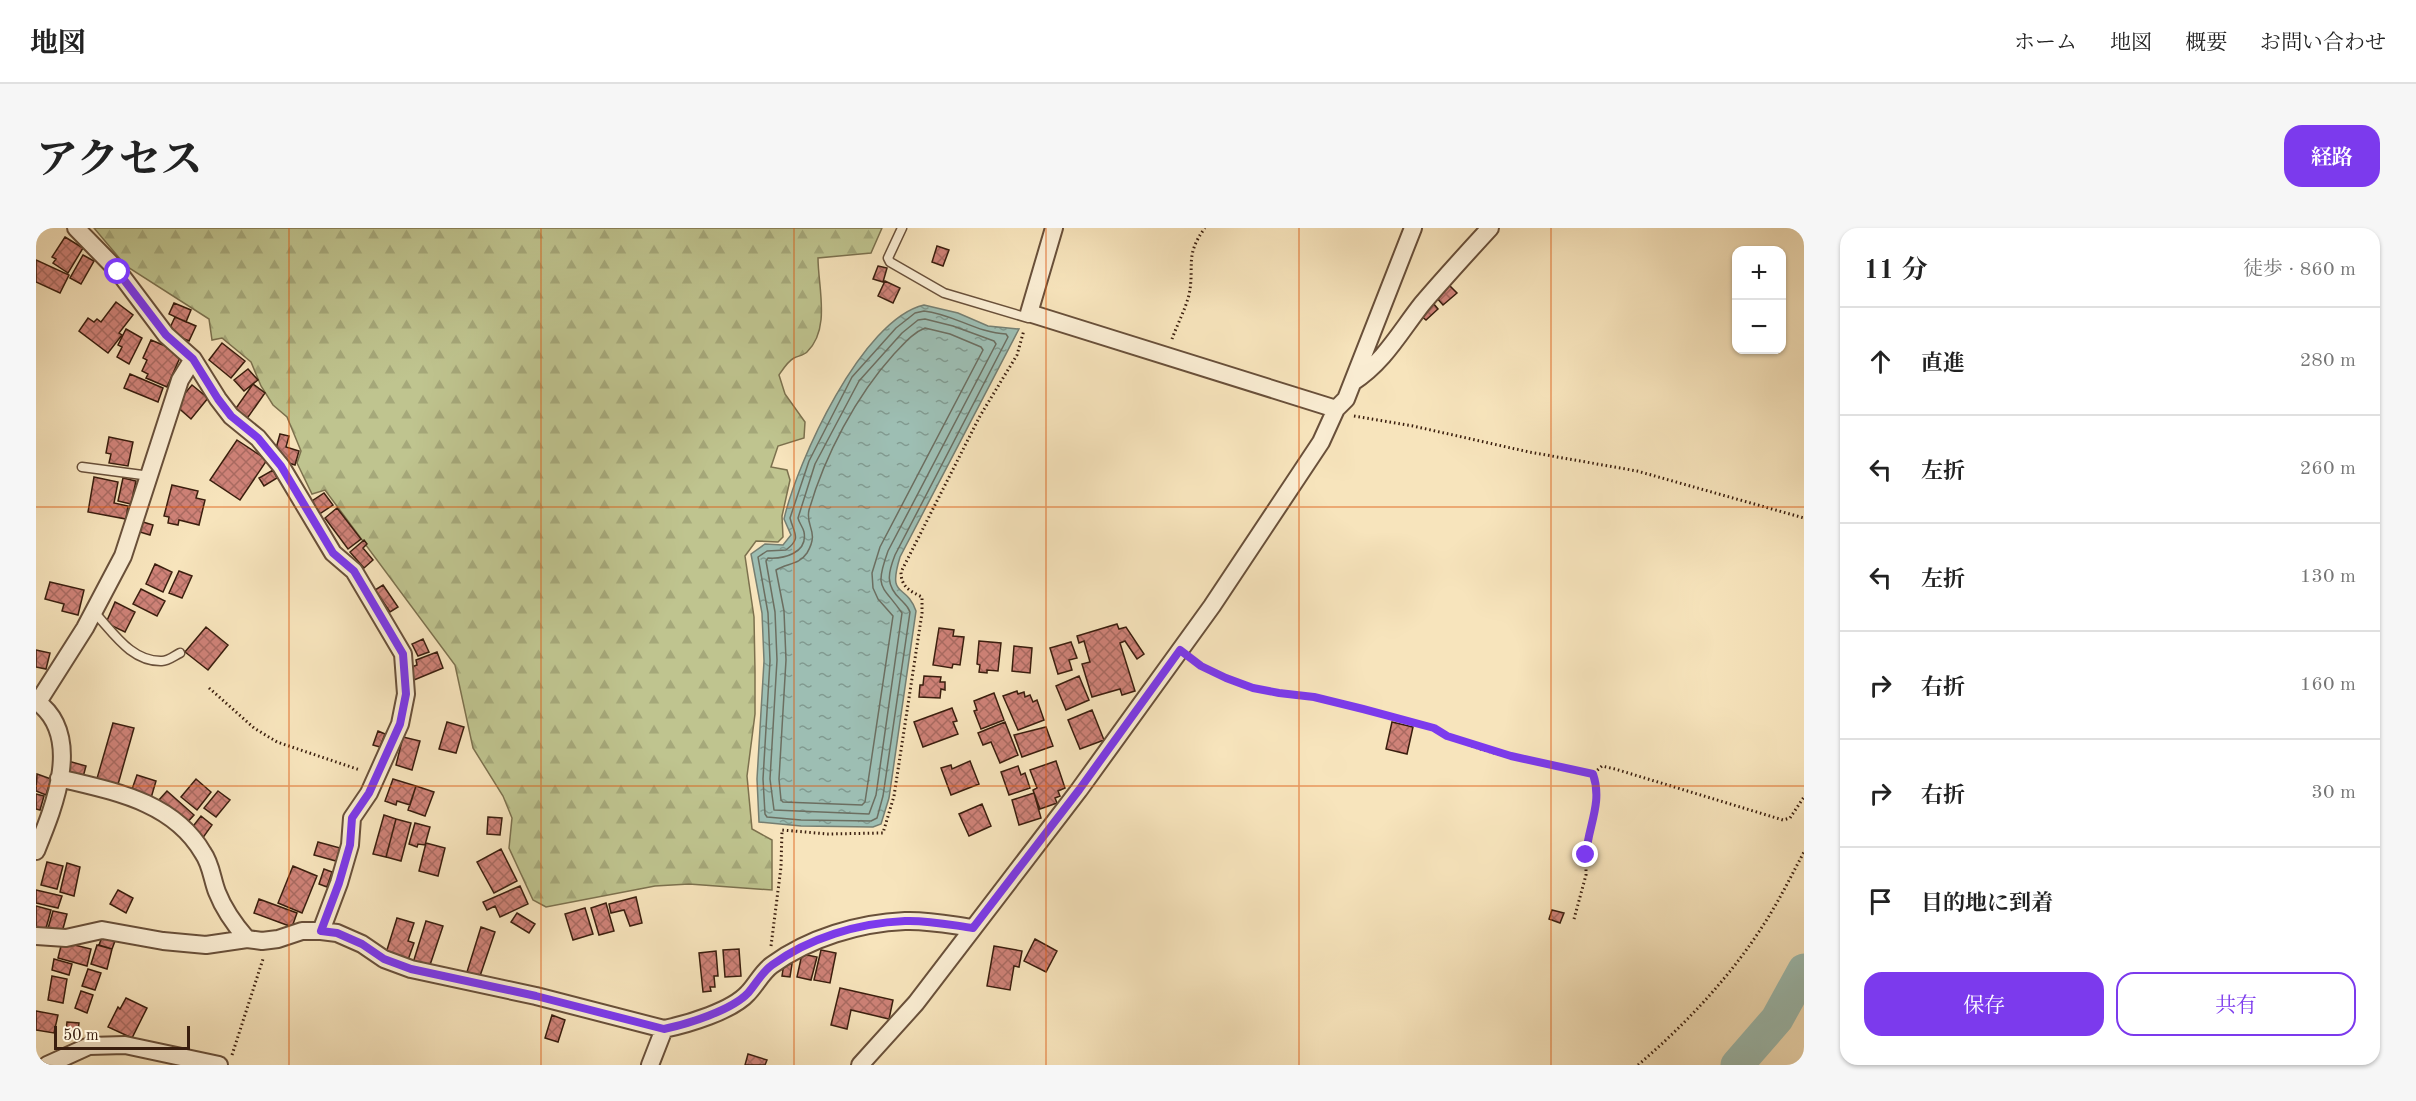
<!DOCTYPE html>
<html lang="ja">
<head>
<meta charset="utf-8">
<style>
  body { margin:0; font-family:"Old Standard TT","Noto Serif JP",serif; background:#f6f6f6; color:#222 }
  .controls { position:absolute; right:18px; top:18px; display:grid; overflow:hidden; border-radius:12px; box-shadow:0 2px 4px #0004 }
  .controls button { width:54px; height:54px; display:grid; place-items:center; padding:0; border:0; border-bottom:2px solid #e0e0e0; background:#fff; color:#222; font:30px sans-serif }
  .scale { position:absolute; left:18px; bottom:15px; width:136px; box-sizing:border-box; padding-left:6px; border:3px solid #3a1e0e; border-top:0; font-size:16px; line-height:21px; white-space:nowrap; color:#3a1e0e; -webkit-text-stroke:4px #faedd3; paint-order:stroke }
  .stop { position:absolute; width:18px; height:18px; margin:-14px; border:4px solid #7c3aed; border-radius:50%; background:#fff }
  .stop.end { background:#7c3aed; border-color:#fff; box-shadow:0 2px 6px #0008 }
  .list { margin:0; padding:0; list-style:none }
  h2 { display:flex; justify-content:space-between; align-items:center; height:78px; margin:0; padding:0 24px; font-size:26px }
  h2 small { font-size:20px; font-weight:400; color:#767676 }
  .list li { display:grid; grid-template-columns:39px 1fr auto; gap:18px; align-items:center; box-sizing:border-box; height:108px; padding:0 24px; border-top:2px solid #e0e0e0 }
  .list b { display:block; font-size:22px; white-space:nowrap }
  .list em { font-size:20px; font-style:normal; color:#767676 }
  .actions { display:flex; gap:12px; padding:18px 24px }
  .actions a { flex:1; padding:14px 0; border:2px solid #7c3aed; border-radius:18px; text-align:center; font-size:21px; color:#7c3aed }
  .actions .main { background:#7c3aed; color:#fff }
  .icon { flex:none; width:33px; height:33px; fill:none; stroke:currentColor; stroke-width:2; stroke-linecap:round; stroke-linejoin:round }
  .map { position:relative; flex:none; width:1768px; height:837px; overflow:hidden; border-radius:18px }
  header { display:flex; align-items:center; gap:36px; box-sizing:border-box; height:84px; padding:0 30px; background:#fff; border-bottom:2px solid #e0e0e0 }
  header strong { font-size:28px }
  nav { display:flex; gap:33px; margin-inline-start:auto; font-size:21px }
  .intro { display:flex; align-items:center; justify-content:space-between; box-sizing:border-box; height:144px; padding:0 36px }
  h1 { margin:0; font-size:42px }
  .button { padding:15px 27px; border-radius:18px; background:#7c3aed; color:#fff; font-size:21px; font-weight:700 }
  main { display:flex; gap:36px; padding:0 36px }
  aside { flex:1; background:#fff; border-radius:18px; box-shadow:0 2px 4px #0004 }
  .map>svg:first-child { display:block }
</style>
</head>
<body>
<header>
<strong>地図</strong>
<nav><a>ホーム</a><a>地図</a><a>概要</a><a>お問い合わせ</a></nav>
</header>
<div class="intro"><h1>アクセス</h1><a class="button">経路</a></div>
<main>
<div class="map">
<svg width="1768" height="837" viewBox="0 0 1768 837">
  <defs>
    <pattern id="forest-firs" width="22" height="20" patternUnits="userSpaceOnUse" patternTransform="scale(1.5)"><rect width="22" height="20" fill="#bfc48f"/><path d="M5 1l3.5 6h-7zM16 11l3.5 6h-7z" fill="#a5a87a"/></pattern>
    <pattern id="water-ripples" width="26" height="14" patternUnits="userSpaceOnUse" patternTransform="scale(1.5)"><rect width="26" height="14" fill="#9dbeb3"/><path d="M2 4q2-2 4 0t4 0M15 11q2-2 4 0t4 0" fill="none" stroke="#819a90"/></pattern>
    <pattern id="building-cross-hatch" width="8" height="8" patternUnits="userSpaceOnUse" patternTransform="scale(1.5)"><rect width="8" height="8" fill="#cf8278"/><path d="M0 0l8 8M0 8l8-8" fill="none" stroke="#a96a61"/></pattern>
  </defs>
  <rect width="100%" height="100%" fill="#f7e4bc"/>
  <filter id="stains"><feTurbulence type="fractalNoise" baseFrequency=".00333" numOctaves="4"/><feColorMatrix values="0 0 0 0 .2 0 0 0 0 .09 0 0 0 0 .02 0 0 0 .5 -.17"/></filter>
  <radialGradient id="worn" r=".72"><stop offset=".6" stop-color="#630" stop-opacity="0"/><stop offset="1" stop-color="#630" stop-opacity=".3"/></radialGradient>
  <path fill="url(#forest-firs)" stroke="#7c714e" stroke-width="1.5" d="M58,0H846L835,25L782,30C782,59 795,101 771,124C768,127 762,128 758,130C752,133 747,141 743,147L749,166L769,194L768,210L742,218L735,239L751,242L754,252L746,288L747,309L742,314L720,313L709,328L718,389L719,443V486L711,548L716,601L736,612V662L653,656L619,658L510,679L497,672L473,620L476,590L467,568L437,520L419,437L289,262L276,266L261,235L265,223L251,189L237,177L225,158L215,134L186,110L176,112L173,91L90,38Z"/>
  <path fill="url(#water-ripples)" stroke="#757e71" stroke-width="1.5" d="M888,77L922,85L952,98L983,101L864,329C851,372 870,354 880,383L853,570L845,596L837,599L765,598L723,594L721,551L728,433L726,385L715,326L729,316L747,317L755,307L748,291C761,234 826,91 888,77Z"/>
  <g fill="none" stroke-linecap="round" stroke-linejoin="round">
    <path stroke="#6c6e60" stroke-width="1.5" d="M888,83C917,86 941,105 970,106L972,109L859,327C852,345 849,357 865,372C869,376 872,378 874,384L847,568L841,590L835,593L765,592L731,589L729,586L727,551L734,433L732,385L722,329L731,323L750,322C766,310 758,306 754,290L773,233L816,149L860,100L879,85Z
      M889,91L917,98L958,113L960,116L852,323C838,362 846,356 866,385L840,567L833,586L738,582L734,551L741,432L739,384L730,333L732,330C748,331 772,325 768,304C767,299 763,295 762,290L779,236L823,153L866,105L882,92Z
      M889,100L914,106L945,119L947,122L844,319L836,345L837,360L842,371L857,388L829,574L826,577L747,574L745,572L743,551L750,432L748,383L740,342C751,335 763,337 771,325C784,303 769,299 773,282C789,227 820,168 858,126C867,117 876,105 889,100Z"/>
    <path stroke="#9dbeb3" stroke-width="33" d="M1701,837L1741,791L1768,742"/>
  </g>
  <path fill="url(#building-cross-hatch)" stroke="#3a1e0e" stroke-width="1.5" d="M29,9L47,20L32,45L17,35L20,31L16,29Z
    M901,18L913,22L907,38L896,34Z
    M47,27L58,33L45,56L34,50Z
    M0,32L33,47L24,65L0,54Z
    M842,38L851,40L847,54L837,51Z
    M849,53L864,60L857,75L842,68Z
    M1413,57L1421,65L1407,77L1400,69Z
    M80,74L97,87L83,105L86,107L72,125L43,103L52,90L58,94L61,91L65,94Z
    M138,75L155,82L150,94L133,86Z
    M1397,75L1402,81L1390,92L1384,87Z
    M139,89L160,98L153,113L132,104Z
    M90,101L106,110L93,136L81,129L86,119L82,117Z
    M115,112L146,125L131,159L110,150L112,146L106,143L111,132L107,130Z
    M186,115L209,133L195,150L173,132Z
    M212,141L222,152L208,163L198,152Z
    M94,146L127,160L122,174L88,160Z
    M217,156L229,165L210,192L198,183Z
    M156,157L172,170L155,191L139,177Z
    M244,206L253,208L250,219L263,223L259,237L243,232L239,224Z
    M73,209L97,214L92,238L73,235L75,226L70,225Z
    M201,212L231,232L204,272L174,252Z
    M237,242L241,250L228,258L223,250Z
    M58,249L82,254L78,275L92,278L90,291L52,284Z
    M87,250L100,253L95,276L82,273Z
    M136,257L162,263L160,270L169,272L163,297L143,292L142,297L132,295L133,289L128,288Z
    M288,265L297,277L282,287L273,275Z
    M301,280L325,311L312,321L289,290Z
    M107,294L117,297L114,307L104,304Z
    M328,312L331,316L327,320L337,332L328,340L314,324Z
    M119,336L136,344L127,364L110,356Z
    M143,343L156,348L146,370L133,365Z
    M14,354L48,362L42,387L26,383L28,376L9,371Z
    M347,357L362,379L354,384L339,362Z
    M105,361L129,373L121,388L97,376Z
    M79,374L99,384L89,404L70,395Z
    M1081,396L1083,401L1090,399L1108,426L1101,431L1089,413L1084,415L1099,463L1086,467L1084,461L1056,469L1046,436L1054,434L1048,413L1043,415L1041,408Z
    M170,399L192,417L172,442L149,424Z
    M903,400L918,402L917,408L928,409L924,437L917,436L916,440L897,437Z
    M387,411L393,424L382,428L376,416Z
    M943,413L965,415L962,443L951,442V445L943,444L944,437L941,436Z
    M1035,414L1041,430L1033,432L1036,442L1022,446L1014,420Z
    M978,418L996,420L994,445L976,443Z
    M0,422L14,425L10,441L0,439Z
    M401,424L407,440L378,452L373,440L381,437L380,432Z
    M888,448L905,449L904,454H909V462L905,461L904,470L883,469L884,457H887Z
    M1043,448L1053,472L1030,482L1020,458Z
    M981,463L982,466L988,464L989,469L994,467L997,474L1001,472L1008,492L982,502L967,468Z
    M958,465L968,492L945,501L938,483L941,482L938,473Z
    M916,480L921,493L917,494L922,506L887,519L878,494Z
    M1056,482L1068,512L1044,521L1032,492Z
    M411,494L428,499L420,525L403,521Z
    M969,494L982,527L964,535L955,514L947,517L942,505Z
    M1356,494L1377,499L1371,526L1350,521Z
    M77,495L98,500L81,560L60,554Z
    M1010,499L1017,518L986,529L978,507Z
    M342,503L349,506L344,519L337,517Z
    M367,509L384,513L376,542L360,537Z
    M32,533L50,538L47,549L29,544Z
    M934,533L943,556L915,567L905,540L915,537L916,541Z
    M1020,533L1029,560L1022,563L1024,568L1019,570L1021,575L1004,581L997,562L1001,560L994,542Z
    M982,538L985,547L989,545L994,560L973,567L965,544Z
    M1,546L15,551L10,567L0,563Z
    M101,547L120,553L115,570L95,564Z
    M160,551L175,564L161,582L145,569Z
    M357,551L380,558L374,577L361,573L360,577L349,573Z
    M380,558L398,564L389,588L372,582Z
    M131,563L158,587L149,597L122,573Z
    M182,563L194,572L180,589L168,580Z
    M998,565L1005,590L983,597L976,572Z
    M0,566L8,568L4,582L0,581Z
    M946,576L955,598L933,608L923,586Z
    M348,587L360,591L350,629L337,626Z
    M165,588L176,597L166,611L154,602Z
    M452,589L466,590L464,607L451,606Z
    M360,591L375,595L365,633L350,629Z
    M379,595L394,599L389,617L382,616L381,619L373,616Z
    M282,614L304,620L300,633L278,627Z
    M390,615L409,620L402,648L383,643Z
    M465,621L481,653L458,665L441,634Z
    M11,634L27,638L21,661L5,657Z
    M31,635L44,639L38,668L24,664Z
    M257,638L281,648L266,685L242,675Z
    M288,641L296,644L291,659L283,656Z
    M484,658L492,676L464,689L459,678L451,682L447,674Z
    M0,662L26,668L22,680L0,675Z
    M82,662L97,670L90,685L74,676Z
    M600,669L606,695L594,698L588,682L575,685L573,676Z
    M223,671L261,685L256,699L218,685Z
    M570,675L578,703L563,707L555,680Z
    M0,678L15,682L9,704L0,702Z
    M549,680L557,706L537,712L529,686Z
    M1516,682L1528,685L1524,695L1513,691Z
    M17,683L31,686L25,708L11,704Z
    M481,685L499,696L493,705L475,694Z
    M361,690L378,695L372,713L378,715L372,732L350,725Z
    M390,693L407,698L393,740L377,735Z
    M445,699L459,704L444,748L431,744Z
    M66,709L79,713L76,721L63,717Z
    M999,711L1021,723L1010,744L988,733Z
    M26,714L55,721L51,738L22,730Z
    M61,717L76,721L71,741L55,736Z
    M958,718L986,723L983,739L978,738L974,762L951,758Z
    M703,721L705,748L689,749L687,722Z
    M785,722L800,725L794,755L778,752Z
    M680,723L682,748H678L679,759H674L675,763L667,764L663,725Z
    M766,726L781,729L775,752L761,749Z
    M18,731L36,736L33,747L16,742Z
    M748,735L756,736L754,749L746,748Z
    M52,741L65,745L59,762L46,758Z
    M16,748L31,751L27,775L12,772Z
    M804,760L857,772L853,791L815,782L811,801L795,797Z
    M45,763L57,767L51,785L39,780Z
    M90,770L111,780L96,810L72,799L82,779L84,781Z
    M0,783L22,787L18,805L0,802Z
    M516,787L529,792L522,814L509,810Z
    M31,794L43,795L41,811L29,809Z
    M712,826L731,832L729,837H709Z"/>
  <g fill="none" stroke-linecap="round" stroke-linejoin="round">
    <g stroke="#69503a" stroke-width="11">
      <path id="service" d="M866,0L852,30L854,34L908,65L992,90
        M46,239L114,248
        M58,384C77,404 95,434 126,433C132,433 138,428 144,425"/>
    </g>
    <g stroke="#69503a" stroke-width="20">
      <path id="minor" d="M40,0L82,43L130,107L157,131L182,171L195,188L222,210L245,238L297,325L318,343L367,426L370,466L364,496L333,565L316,590L314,617L303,655L285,703L301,705L326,716L348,731L375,741L500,768L628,801C652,796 696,783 712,765C720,757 726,744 736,737C773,710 823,695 869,693C892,692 915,697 937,700
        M1018,0L993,85L1300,181
        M1317,154C1348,134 1364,104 1386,76C1408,50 1431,25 1454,0
        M0,473C48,507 18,579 0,623
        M2,474L49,400L87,328L144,152L157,131
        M23,550C76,563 137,573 167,625C175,636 176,651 181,664C188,682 198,696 211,711
        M0,708L30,710L66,702L127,713L170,717L211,711L226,713L242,711L266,703H285
        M11,837L53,818L89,817L183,837
        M614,837L628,801
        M824,837L880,775L1043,562L1176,378L1285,214L1300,181L1310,171L1377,0"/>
    </g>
    <path stroke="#3a1e0e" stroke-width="3" stroke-dasharray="1.5 3" stroke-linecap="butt" d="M1136,111C1141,97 1149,82 1153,67C1159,38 1148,28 1169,0
      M1318,188L1377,198L1493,224L1601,243L1768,290
      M1158,433C1195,461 1234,461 1277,469C1318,476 1358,489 1398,500C1442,528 1507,535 1557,546L1566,538L1579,541L1747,592L1754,590L1768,569
      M173,460L218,500L241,514L324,542
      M1538,691L1550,647V619L1561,571L1562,560L1557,546
      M735,718L745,639L746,602L792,606L847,605L858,568L886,385V369C874,363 865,359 865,344L944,188L981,127L988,102
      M196,827L227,731
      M1602,837C1649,797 1695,748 1728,696C1743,673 1755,648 1768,624"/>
    <use href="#service" stroke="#faedd3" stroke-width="8"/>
    <use href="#minor" stroke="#faedd3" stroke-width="16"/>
  </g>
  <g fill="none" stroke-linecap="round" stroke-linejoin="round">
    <path stroke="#7c3aed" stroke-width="8" d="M82,44L130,107L157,131L182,171L195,188L222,210L245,238L297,325L318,343L367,426L370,466L364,496L333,565L316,590L314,617L303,655L285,703L301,705L326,716L348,731L375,741L500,768L628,801C652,796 696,782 712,765C720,756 726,744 736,737C773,710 822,695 869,693C892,692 915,697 937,700L1043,562L1144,422L1165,438L1190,450L1217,460L1243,465L1278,469L1327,481L1398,500L1411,508L1475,528L1557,546C1567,575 1552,598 1550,627"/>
  </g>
  <path fill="none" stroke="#df560c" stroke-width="1.5" stroke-opacity="0.55" d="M253,0V837M505,0V837M758,0V837M1010,0V837M1263,0V837M1515,0V837M0,279H1768M0,558H1768"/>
  <rect width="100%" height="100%" filter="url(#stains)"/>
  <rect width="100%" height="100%" fill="url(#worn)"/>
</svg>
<div class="controls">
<button>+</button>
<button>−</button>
</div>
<div class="scale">50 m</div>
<div class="stop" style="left:82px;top:44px"></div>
<div class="stop end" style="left:1550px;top:627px"></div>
</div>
<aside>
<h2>11 分<small>徒歩 · 860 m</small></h2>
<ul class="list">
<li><svg class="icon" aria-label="ahead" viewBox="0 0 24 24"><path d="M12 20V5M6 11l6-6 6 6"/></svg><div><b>直進</b></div><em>280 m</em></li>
<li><svg class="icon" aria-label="left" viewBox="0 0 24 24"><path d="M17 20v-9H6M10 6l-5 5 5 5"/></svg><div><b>左折</b></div><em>260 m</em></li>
<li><svg class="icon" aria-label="left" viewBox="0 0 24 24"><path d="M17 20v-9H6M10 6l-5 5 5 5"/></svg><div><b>左折</b></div><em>130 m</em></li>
<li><svg class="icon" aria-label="right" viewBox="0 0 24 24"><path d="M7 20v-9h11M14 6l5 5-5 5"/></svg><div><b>右折</b></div><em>160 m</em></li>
<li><svg class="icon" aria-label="right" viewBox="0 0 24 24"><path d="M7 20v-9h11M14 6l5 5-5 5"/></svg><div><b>右折</b></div><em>30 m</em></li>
<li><svg class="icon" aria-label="arrive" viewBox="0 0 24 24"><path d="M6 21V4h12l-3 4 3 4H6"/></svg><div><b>目的地に到着</b></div></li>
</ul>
<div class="actions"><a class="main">保存</a><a>共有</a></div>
</aside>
</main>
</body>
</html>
